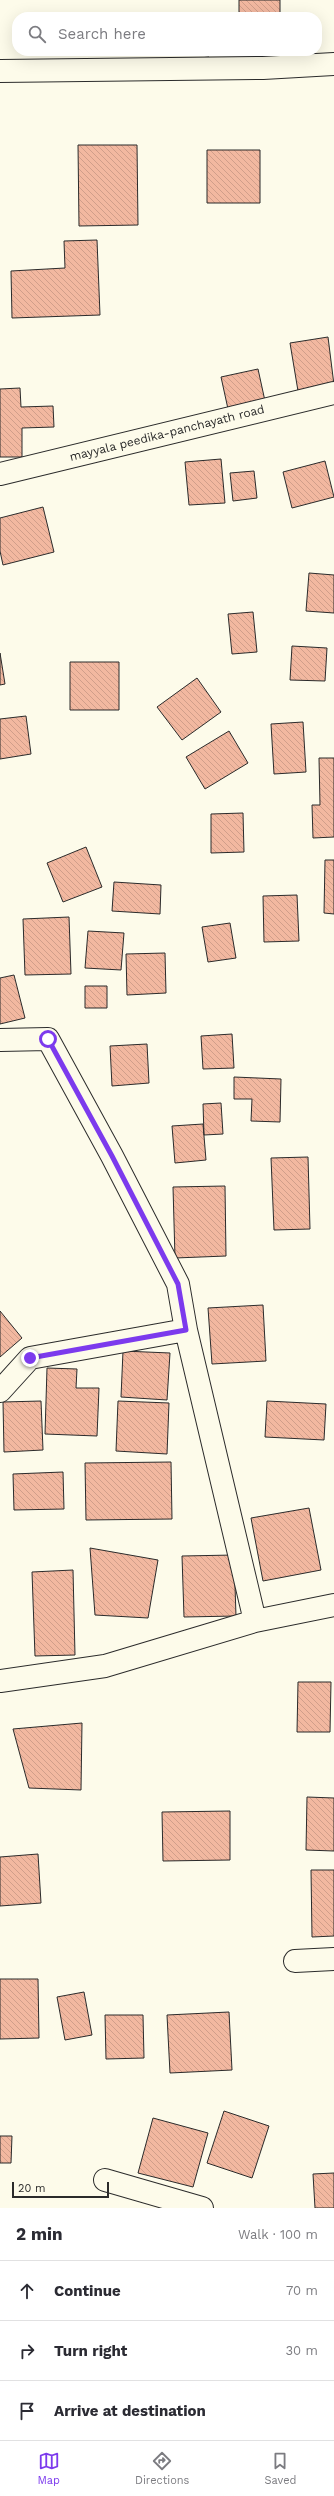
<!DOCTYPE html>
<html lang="en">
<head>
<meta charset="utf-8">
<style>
  body { margin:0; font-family:"Work Sans",sans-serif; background:#f7f7f7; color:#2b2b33 }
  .scale { position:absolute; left:12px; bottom:10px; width:97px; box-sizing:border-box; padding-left:4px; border:2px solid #2b2b2b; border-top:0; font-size:11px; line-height:14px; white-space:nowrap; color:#2b2b2b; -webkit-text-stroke:3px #fdfbea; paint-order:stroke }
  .stop { position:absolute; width:12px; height:12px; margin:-9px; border:3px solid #7c3aed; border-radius:50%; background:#fff }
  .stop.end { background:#7c3aed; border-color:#fff; box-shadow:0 1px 4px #0008 }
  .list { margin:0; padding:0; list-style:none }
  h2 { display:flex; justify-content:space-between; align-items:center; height:52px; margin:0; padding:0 16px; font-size:17px }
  h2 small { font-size:13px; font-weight:400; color:#7c7c81 }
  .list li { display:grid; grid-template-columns:26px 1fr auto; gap:12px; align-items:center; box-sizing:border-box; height:60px; padding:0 16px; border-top:1px solid #e1e1e2 }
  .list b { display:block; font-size:15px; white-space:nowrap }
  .list em { font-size:13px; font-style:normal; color:#7c7c81 }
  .icon { flex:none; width:22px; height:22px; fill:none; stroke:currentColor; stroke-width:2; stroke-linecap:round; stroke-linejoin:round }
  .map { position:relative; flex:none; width:334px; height:2208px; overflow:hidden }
  .search { position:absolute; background:#fff; box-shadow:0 4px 16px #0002; left:12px; right:12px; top:12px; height:44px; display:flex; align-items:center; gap:10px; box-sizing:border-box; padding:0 14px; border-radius:16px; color:#7c7c81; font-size:15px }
  .sheet { height:232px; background:#fff }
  nav { display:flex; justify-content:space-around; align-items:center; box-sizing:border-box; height:56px; border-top:1px solid #e1e1e2; background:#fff; font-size:11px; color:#7c7c81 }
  nav a { display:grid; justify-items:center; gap:2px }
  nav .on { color:#7c3aed }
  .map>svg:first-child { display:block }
</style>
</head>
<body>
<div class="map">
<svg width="334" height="2208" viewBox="0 0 334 2208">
  <defs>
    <pattern id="building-back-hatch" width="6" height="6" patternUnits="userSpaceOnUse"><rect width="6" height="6" fill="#f2b8a0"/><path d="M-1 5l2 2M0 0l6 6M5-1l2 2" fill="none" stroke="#d09e8a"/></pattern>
  </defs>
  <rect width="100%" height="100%" fill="#fdfbea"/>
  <path fill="url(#building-back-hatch)" stroke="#2b2b2b" d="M239,0H280V17H239Z
    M165,14L201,17H165Z
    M162,51H209V56Z
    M78,145H137L138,225L79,226Z
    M207,150H260V203H207Z
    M97,240L100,315L12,318L11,271L65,268L64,241Z
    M328,337L334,385L298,391L290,343Z
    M258,369L265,401L228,409L221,377Z
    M20,388L21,407L53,406L54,427L22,428V457H0V389Z
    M221,459L225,503L189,505L185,462Z
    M325,461L334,497L292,508L283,472Z
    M254,471L257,498L233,501L230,473Z
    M43,507L54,552L3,565L0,551V518Z
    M309,573L334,575V613L306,611Z
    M253,612L257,652L232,654L228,614Z
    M292,646L327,648L325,681L290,680Z
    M0,653L5,684L0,685Z
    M70,662H119V710H70Z
    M197,678L221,712L182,740L157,707Z
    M26,716L31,754L0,759V719Z
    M303,722L306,772L274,774L271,724Z
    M229,731L248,763L205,789L186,757Z
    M319,758H334V837L313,838L312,805H320Z
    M243,813L244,852L211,853V814Z
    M86,847L102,887L63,902L47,863Z
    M325,860H334V914L324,913Z
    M114,882L161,885L160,914L112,911Z
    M297,895L299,941L264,942L263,896Z
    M69,917L71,974L25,975L23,919Z
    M230,923L236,958L208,962L202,927Z
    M88,931L124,933L121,970L85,968Z
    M165,953L166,993L127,995L126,954Z
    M14,975L25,1018L0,1024V978Z
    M85,986H107V1008H85Z
    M232,1034L234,1068L203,1069L201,1036Z
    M147,1044L149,1083L112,1086L110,1046Z
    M234,1077L281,1079L280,1122L251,1121L252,1099H234Z
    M221,1103L223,1134L204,1135L203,1104Z
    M203,1124L206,1160L175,1163L172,1126Z
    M308,1157L310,1229L274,1230L271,1158Z
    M225,1186L226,1256L175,1258L173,1187Z
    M263,1305L266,1361L212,1364L208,1308Z
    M0,1311L22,1338L0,1357Z
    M123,1351L170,1353L167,1400L121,1397Z
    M47,1368L77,1369L76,1388H99L97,1436L45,1434Z
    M41,1401L43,1450L4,1452L3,1402Z
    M118,1401L169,1403L167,1454L116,1451Z
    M267,1401L326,1404L324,1440L265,1437Z
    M171,1462L172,1519L86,1520L85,1463Z
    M63,1472L64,1509L14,1510L13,1474Z
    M309,1508L321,1570L263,1581L251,1518Z
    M90,1548L158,1560L148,1618L95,1615Z
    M234,1555L236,1616L184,1617L182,1556Z
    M73,1570L75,1655L35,1656L32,1572Z
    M298,1682H331L330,1732H297Z
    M82,1723L81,1790L29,1788L13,1729Z
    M307,1797L334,1798V1851L306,1850Z
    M230,1811V1860L163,1861L162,1812Z
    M38,1854L41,1903L0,1906V1857Z
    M311,1870H334V1936L312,1937Z
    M0,1979H38L39,2038L0,2039Z
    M84,1992L92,2035L65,2040L57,1997Z
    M229,2012L232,2070L170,2073L167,2015Z
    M105,2015H143L144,2058L106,2059Z
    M224,2111L269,2126L252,2178L207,2163Z
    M153,2118L208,2133L193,2187L138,2173Z
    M0,2136H12L11,2163H0Z
    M334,2173V2208H315L313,2174Z"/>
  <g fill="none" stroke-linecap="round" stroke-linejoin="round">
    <g stroke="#2b2b2b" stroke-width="24">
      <path id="minor" d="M0,71L263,68L334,64
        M0,474L334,393
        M0,1040L48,1039L112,1156L178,1284L186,1330L30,1358L0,1391
        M186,1330L255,1621L334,1605
        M0,1681L105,1666L255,1621
        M295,1961L334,1959
        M105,2180L202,2208"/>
    </g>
    <use href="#minor" stroke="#fdfbea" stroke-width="22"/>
  </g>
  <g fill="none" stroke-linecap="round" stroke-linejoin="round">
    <path stroke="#7c3aed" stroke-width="5" d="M30,1358L186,1330L178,1284L112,1156L48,1039"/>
  </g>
  <g text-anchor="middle" stroke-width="3" stroke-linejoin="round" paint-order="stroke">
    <g font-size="12" fill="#2b2b2b" stroke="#fdfbea">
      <text transform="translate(167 433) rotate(-14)" y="4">mayyala peedika-panchayath road</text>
    </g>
  </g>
</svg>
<div class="scale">20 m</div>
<div class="stop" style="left:48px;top:1039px"></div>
<div class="stop end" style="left:30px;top:1358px"></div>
<div class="search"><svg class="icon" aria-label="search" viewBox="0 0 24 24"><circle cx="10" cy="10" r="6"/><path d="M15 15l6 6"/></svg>Search here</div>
</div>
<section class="sheet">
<h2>2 min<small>Walk · 100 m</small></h2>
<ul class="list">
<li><svg class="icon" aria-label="ahead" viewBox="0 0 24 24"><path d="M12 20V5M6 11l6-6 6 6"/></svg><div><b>Continue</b></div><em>70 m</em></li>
<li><svg class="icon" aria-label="right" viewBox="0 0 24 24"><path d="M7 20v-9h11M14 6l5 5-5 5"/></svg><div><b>Turn right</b></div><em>30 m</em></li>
<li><svg class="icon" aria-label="arrive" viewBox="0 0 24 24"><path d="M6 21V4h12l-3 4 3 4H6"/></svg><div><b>Arrive at destination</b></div></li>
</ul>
</section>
<nav>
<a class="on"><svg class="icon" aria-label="map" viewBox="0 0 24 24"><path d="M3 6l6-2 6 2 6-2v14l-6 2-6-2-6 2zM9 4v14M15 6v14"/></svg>Map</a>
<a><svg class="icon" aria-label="directions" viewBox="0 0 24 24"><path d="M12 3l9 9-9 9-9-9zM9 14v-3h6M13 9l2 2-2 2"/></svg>Directions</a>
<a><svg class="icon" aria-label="saved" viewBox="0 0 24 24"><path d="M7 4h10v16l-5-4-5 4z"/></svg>Saved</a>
</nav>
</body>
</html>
